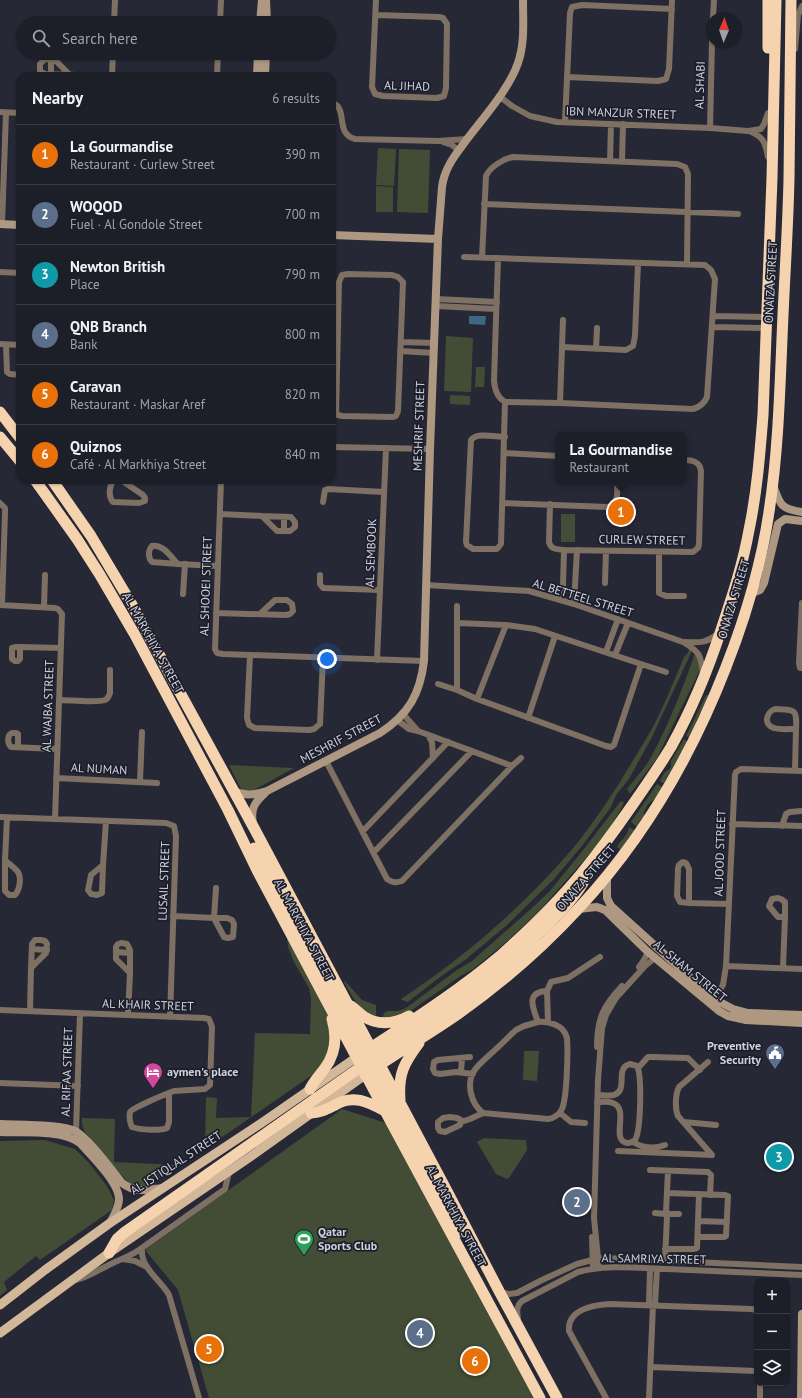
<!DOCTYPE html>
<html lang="en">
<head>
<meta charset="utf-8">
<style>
  body { margin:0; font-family:"PT Sans",sans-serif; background:#252730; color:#f1f3f6 }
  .controls { position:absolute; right:12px; bottom:12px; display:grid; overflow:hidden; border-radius:8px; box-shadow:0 1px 3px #0004 }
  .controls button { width:36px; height:36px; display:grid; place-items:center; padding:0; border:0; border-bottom:1px solid #3a3c45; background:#1c1e28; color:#f1f3f6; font:20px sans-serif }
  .compass { position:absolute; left:706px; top:12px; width:36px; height:36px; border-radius:50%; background:#1c1e28; box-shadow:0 1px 3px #0004; rotate:2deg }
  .you { position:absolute; left:327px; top:659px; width:14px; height:14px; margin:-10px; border:3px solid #fff; border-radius:50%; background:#1a73e8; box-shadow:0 0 0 6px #1a73e833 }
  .badge { display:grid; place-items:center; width:26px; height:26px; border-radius:50%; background:#f7a149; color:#fff; font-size:13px; font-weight:700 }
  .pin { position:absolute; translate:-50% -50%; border:2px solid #fff; box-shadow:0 1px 4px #0006 }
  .popup { position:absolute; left:555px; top:432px; width:132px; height:52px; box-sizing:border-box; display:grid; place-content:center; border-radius:8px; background:#1c1e28; filter:drop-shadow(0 1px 3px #0005); font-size:13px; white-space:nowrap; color:#a0a2a8 }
  .popup b { font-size:15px; color:#f1f3f6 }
  .popup::after { content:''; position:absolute; left:50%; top:100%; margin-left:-8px; border:8px solid transparent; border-top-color:#1c1e28 }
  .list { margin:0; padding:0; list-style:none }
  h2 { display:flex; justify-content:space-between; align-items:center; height:52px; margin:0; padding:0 16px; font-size:17px }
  h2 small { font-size:13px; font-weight:400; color:#a0a2a8 }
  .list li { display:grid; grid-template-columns:26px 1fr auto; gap:12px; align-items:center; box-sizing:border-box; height:60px; padding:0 16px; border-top:1px solid #3a3c45 }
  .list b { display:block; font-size:15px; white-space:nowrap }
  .list p { margin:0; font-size:13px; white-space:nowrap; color:#a0a2a8 }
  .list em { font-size:13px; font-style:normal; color:#a0a2a8 }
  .icon { flex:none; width:22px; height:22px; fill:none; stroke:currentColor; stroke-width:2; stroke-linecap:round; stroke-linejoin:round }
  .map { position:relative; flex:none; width:802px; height:1398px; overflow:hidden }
  .search { position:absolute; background:#1c1e28; box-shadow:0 1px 3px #0004; left:16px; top:16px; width:320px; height:44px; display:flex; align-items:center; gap:10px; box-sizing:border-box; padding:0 14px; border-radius:22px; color:#a0a2a8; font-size:15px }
  .panel { position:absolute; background:#1c1e28; box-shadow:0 1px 3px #0004; left:16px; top:72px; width:320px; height:412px; border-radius:12px }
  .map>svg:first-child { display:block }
</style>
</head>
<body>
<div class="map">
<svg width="802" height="1398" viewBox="0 0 802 1398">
  <rect width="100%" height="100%" fill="#262836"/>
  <path fill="#434d35" d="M378,148L396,149L394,186L376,185Z
    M399,149L430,150L428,213L397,212Z
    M376,186L393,187V212H376Z
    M446,336L473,338L471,392L444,391Z
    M476,367H485L484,387H475Z
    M450,395L470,396V405L450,404Z
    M561,514H575V542H561Z
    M689,649L692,650L691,653L652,737L629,779L616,795L611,807L582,846L554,879L507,925L465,960L440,977L408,1002L402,1000L401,999C463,958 519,910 568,854C593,825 615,791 635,757C643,744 652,730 659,715C668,696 676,676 684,657L688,653Z
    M695,653C700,657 700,666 699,672L657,758L630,794L627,789C635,778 645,769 651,757C669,724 683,688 695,653Z
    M706,695L710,696L696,721V728L691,739L686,736Z
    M684,739L689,742L666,785L660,781L664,773L671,768V761Z
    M229,765L294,768L252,791H244L240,787Z
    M657,784L664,788L658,797L648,804L644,812V818L638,828L631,822Z
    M622,801L624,803L608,832L579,866L538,912L505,943L473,969L459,977L402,1017L382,1020L384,1013L387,1011H398L406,1008L457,970L472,961L533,907L549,892L580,854L620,802Z
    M629,827L636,831L621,850L617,847C621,839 628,836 629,827Z
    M287,936L313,984L331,1022V1053L318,1071L205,1149L206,1097L217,1098L216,1118L251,1117L255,1033L310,1034L311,998L309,988L294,962L288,947Z
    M345,981L362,1000L376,1005V1018C359,1010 353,998 344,982Z
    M524,1051H539L537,1081L523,1080Z
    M342,1109L386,1123L534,1398H209L178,1290L145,1250Z
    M82,1118L115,1119L114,1162L177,1165L178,1167L148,1185L143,1186L133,1185L126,1180L110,1162L84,1131L82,1124Z
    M484,1138L526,1140L527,1150L509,1178L507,1179L496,1174L477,1142Z
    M45,1140L75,1149L89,1163L107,1186L114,1200L112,1210L40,1260L36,1256L4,1282L7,1290L0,1296V1141Z"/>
  <path fill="#3c6980" d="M469,316H486L485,325L469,324Z"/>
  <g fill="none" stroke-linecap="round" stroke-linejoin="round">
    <path stroke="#7e7062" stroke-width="6" d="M376,15L439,17L443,18L447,24L446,88L444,96L437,98L383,96L375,94L372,87L376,0
      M713,18L714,0
      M114,23L115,0
      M220,23L221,0
      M795,49L798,15L802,6
      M51,59V74
      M70,75L55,60L45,59L40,64V71L45,74L112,76L113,53
      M217,76L218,53
      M567,77L658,81L666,79L669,69L672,0
      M499,96L512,106L530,116L557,122L710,128L748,131L761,129L764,124L768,113
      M332,103C349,108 334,133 355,139L438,141L467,139
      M0,112L20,113
      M565,122L570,13L572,7L582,5L672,9
      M710,128L712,42
      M749,131C764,137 765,142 768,157
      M443,142L452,145L459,151
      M610,161L611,124
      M622,162L623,124
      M484,204L738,214
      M2,224L6,113
      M464,257L705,265L711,270L715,279L707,397C704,404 700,407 693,409L560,403L505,402C497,397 495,390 494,381L498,258
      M482,258L486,176C490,167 503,159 513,157L677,164L685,167L688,174L687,264
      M0,272L20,273
      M348,274L392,275L398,277L403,282L398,411L396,416L393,417L342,416L338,415L336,413L339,282L342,275Z
      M436,299L497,302
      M436,306L496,309
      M713,316L766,317
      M712,327L766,328
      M401,342L434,343
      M0,344L20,345
      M6,345L7,372L10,374L20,375
      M562,347L563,320
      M596,349L597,328
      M400,351L434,353
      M560,403L562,347L626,350L633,346L635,336L638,263
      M505,437C495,437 477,432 471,440L466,542L467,545L473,549H497L501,544L505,402
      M332,447L430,449
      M504,453L558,456
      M114,480C109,486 108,497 113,502L139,503L145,501V498L143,495L121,480
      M221,480L215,649L217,653L223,654L424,661
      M323,502L325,490L328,489L384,492
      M0,503L5,508V513L2,605
      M503,503L608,507C620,502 617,491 617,481
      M550,504L549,542C551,550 557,549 564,550L693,552L698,548L699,544L701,471C700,462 693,460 684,460
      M220,514L262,516
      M262,516L291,517L295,522V527L290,531H277Z
      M284,531V517
      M152,546C163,544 170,556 178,564L152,562C148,558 148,550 152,546Z
      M659,552V593L666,596H684
      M178,564L218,566
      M320,575V584L323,588L380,590
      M605,583L606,551
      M426,585L529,591L574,604L683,642C700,652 701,655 703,674
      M183,594L185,564
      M561,600L563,586L564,550
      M802,603L799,663L800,668H802
      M574,604L577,550
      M0,605L55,608L58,609L62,614L55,819
      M457,606V690L477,699L606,746L611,747L614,745L641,664L535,629L506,625L457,623
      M44,607L45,575
      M216,613L286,615L290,614L293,611L292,604L287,600H275L260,614
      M685,642C701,643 706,643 719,633
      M16,647H20V659L18,661H15L12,659V648Z
      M20,647L61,648
      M606,652L618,619
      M250,655L247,718L249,725L255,728L309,730L314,729L320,724L323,658
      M615,655L628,623
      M377,660L386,448
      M641,664L666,672
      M438,684L457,690
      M477,699L506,625
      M59,700C69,700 97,703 105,700C108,699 109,696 110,693V670
      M775,709C795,710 797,708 796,729C790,729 780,730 774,728C763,725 766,712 775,709Z
      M403,714L418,731
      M528,718L555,636
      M397,720L409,729L418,731L512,766
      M428,735L432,742L433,758
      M18,747V734L16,733H12C7,735 7,743 11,747L57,749
      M326,761L387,879C393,883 396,883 402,881L512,766L521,758
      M795,770L796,729
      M56,778L157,783
      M140,782L142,732
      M0,817L166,823L174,826L176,836L170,1017
      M732,824L802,826
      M782,826L786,814L790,812L802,811
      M363,831L448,742
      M374,852L472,751
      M5,860C9,864 15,868 18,872C22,878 19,891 15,895H9L5,891Z
      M5,860L7,818
      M683,862L686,863L689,869V903L680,902L677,896L678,868L679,865Z
      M103,865L102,893L97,895L91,894L88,890L91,875Z
      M103,865L106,821
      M778,898L781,899L785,902V917H778L769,906L772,899Z
      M689,903L729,904
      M173,916L214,918L216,888
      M214,918H227L232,920L234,924L233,937L228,938L224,937Z
      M35,940H41L45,941L47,944L46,953L31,968L32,944Z
      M121,943L127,944L130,950V973L116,959V947L118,944Z
      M32,949L47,950
      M116,952L130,953
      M726,966L802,969
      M639,967L644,960L648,952
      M783,968L785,917
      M714,999L723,985L726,966L735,775L736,772L741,769L802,771
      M0,1010L204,1018L209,1019L212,1027L210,1085L205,1089L174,1091C168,1093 132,1108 130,1112C129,1116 130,1124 132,1127C140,1130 160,1131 167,1128L169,1122V1093
      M30,1011L31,968
      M128,1015L130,973
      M538,1022C549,1021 564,1025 567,1038C568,1051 567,1098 562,1109C559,1115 555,1118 548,1119L483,1113C471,1104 466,1084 474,1071C480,1062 489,1056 496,1049C503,1043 509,1036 516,1030L524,1026Z
      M538,1022C533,1008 525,992 547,991
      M548,1022L547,991L551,982L568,978L600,957
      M597,1047C597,1019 603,1006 622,986
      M470,1057L438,1060L434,1062L433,1069L435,1073L440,1074L456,1072L473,1074
      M638,1068L648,1057H652L688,1058L700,1070
      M461,1072L462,1058
      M0,1083L78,1086
      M597,1102C602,1102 608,1101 613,1103C630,1109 610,1140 627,1143C630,1143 633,1142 635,1140C641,1131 642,1075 637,1066L630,1064C614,1068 629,1090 614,1095C609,1096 603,1095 598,1095
      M560,1113L571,1122L585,1123
      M450,1117L457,1118L461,1120L460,1125L445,1132L440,1131L438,1128V1122L443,1118Z
      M461,1122L470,1119L483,1113
      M684,1122L716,1125
      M76,1132L80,1013
      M633,1142C643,1148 654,1149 665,1145
      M618,1151L712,1155L678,1116C675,1109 675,1095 679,1087L708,1062
      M650,1170L708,1172L711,1175L710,1195
      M667,1193L725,1195L728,1196L726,1236L724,1237H698
      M666,1212L668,1171
      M655,1213L665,1214
      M665,1213L667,1212L669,1214H679
      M698,1221L727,1222
      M592,1237L593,1269
      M142,1248C140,1268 160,1279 169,1295L199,1398
      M665,1249H693L697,1248L699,1194
      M123,1259L135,1261L147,1267
      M665,1261L667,1216
      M599,1268L594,1218L598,1080L602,1028L606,1015L616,998L645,966L655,958
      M75,1280C87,1278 96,1271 107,1266C118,1260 129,1257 139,1250L225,1189L229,1172
      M499,1292L509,1294L517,1293L542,1280L577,1264L592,1260L606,1258L802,1267
      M649,1304L650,1269
      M655,1305L657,1269
      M518,1319C517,1312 516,1306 522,1301L578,1272C606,1264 638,1268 667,1269C712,1271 757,1273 802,1275
      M651,1367L757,1371
      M606,1398L569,1331C567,1309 594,1305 610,1304L751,1309L757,1310
      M649,1398L653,1305
      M760,1398V1383"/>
    <path stroke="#ae9881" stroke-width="8" d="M266,0L267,23
      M260,23L262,0
      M257,76L258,53
      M265,76L266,53
      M0,224L20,225
      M332,235L438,239
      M773,485C780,504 780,509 802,512
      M752,593L760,590L764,583L778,524L785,519L802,521
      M233,791C246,796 254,795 267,791L380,733C409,714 420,694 424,661L430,449L438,239L442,187C444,171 452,159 462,146C479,122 508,92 518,63C525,43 523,21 523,0
      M253,823C250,809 255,802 265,793
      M607,877V898L611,906L714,999L733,1009L748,1013L802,1015
      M578,909L597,907L605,910L648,952L719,1011L728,1016L746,1020L802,1023
      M0,1124C18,1125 63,1124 77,1132C91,1141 111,1169 122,1183C135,1193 148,1190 163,1188
      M0,1132C22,1133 62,1129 80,1143C91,1155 119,1183 119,1199C119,1208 114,1215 110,1223
      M801,1398L802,1314"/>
    <path stroke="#d3b799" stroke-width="9" d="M0,1305L45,1270L110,1223L263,1122L357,1057
      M0,1333L109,1253L250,1157L365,1075"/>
    <path stroke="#f6d3af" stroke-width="11" d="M768,48V0
      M0,412L20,438
      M0,437L20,461
      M35,480L77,539L100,575L135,635L228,810L258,872L385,1111L540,1398
      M52,480L91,536L131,603L254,828L447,1191L499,1291L557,1398
      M254,848L367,1058
      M351,1006C355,1009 359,1013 363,1016C378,1026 394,1024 409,1016
      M357,1057C405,1025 455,994 500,956C528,931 557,903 581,874C599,852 615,830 631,807C645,787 659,767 671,747C692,709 708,670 721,630C732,597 743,564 749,530C757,492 760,453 763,415L772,178L776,0
      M370,1062L374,1056C436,1019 494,978 545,927C560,912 578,895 587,875
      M369,1064L417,1150L460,1232
      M365,1075C396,1053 428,1035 458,1014C502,983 543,947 579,908C645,837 691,757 726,667C746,616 761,566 769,512C779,447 780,381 783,315C785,270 788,225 789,179C790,120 790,60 791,0
      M310,1089C314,1081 320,1075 325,1068C336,1053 337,1036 332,1019
      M400,1100C398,1074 404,1063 419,1043
      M311,1113C320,1113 327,1109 335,1105C353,1094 368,1102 385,1111
      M109,1253L117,1239L125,1232L365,1064L370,1054L371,1048"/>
  </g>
  <defs>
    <g id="civic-pin" transform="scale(1)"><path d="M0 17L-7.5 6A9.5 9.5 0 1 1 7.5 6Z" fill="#5c6f8a" stroke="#1c1e2c"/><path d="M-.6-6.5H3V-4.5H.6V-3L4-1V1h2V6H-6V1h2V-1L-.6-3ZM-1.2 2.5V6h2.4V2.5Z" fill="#fff"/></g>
    <g id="hotel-pin" transform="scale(1)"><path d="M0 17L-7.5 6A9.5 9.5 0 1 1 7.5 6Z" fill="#d1479c" stroke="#1c1e2c"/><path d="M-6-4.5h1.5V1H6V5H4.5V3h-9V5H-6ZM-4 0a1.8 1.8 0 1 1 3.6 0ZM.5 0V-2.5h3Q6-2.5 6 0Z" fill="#fff"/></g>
    <g id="stadium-pin" transform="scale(1)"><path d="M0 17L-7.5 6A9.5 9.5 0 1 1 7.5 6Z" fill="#2e9e5b" stroke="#1c1e2c"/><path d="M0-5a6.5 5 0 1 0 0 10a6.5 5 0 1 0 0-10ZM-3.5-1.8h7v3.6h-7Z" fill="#fff"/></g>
  </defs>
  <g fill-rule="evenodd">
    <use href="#civic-pin" x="775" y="1053"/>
    <use href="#hotel-pin" x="153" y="1072"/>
    <use href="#stadium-pin" x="304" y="1239"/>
  </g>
  <g text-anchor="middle" stroke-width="3.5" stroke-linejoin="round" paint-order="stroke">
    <g font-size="12" fill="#d0d2db" stroke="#1c1e2c">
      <text transform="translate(700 85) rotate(-88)" y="4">AL SHABI</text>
      <text transform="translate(407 86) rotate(2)" y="4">AL JIHAD</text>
      <text transform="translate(621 113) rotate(2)" y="4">IBN MANZUR STREET</text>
      <text transform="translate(771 282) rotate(-87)" y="4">ONAIZA STREET</text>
      <text transform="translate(419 426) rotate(-88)" y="4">MESHRIF STREET</text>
      <text transform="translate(642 540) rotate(1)" y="4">CURLEW STREET</text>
      <text transform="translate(371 553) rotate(-88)" y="4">AL SEMBOOK</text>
      <text transform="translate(206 586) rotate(-88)" y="4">AL SHOOEI STREET</text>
      <text transform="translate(583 598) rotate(17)" y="4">AL BETTEEL STREET</text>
      <text transform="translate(734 599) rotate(-73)" y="4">ONAIZA STREET</text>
      <text transform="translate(153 643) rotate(61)" y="4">AL MARKHIYA STREET</text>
      <text transform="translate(48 706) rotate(-88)" y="4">AL WAJBA STREET</text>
      <text transform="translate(341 739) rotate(-28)" y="4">MESHRIF STREET</text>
      <text transform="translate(99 769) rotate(3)" y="4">AL NUMAN</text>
      <text transform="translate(720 853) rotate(-88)" y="4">AL JOOD STREET</text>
      <text transform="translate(586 878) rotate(-49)" y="4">ONAIZA STREET</text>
      <text transform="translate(164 881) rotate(-88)" y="4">LUSAIL STREET</text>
      <text transform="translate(304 930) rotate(62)" y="4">AL MARKHIYA STREET</text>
      <text transform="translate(690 971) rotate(39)" y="4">AL SHAM STREET</text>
      <text transform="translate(148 1005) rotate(2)" y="4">AL KHAIR STREET</text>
      <text transform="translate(67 1072) rotate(-88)" y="4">AL RIFAA STREET</text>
      <text transform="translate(176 1163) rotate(-33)" y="4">AL ISTIQLAL STREET</text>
      <text transform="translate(456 1216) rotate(62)" y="4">AL MARKHIYA STREET</text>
      <text transform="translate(654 1259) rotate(1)" y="4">AL SAMRIYA STREET</text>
    </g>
    <g font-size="12" font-weight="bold" fill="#d0d2db" stroke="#1c1e2c" text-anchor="start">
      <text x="761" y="1050" text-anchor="end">Preventive<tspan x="761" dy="14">Security</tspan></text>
      <text x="167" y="1076">aymen's place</text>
      <text x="318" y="1236">Qatar<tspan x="318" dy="14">Sports Club</tspan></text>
    </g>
  </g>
</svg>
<div class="controls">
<button>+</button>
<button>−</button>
<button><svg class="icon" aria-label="layers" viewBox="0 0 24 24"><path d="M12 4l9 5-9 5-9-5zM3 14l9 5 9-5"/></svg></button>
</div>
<svg class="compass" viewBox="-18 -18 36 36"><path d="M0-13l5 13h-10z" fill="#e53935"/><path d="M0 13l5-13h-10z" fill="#a0a2a8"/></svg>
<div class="you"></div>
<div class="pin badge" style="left:621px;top:512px;background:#e8710a">1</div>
<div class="popup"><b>La Gourmandise</b>Restaurant</div>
<div class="pin badge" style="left:577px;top:1202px;background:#5c6f8a">2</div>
<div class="pin badge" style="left:779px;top:1157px;background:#0f9aa8">3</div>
<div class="pin badge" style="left:420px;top:1333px;background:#5c6f8a">4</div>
<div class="pin badge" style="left:209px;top:1349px;background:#e8710a">5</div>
<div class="pin badge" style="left:475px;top:1361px;background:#e8710a">6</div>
<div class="search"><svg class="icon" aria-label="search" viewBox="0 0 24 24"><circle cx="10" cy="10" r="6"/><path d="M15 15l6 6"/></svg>Search here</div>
<section class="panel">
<h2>Nearby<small>6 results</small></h2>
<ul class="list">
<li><span class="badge" style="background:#e8710a">1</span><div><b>La Gourmandise</b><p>Restaurant · Curlew Street</p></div><em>390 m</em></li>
<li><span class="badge" style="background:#5c6f8a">2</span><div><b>WOQOD</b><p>Fuel · Al Gondole Street</p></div><em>700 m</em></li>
<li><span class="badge" style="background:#0f9aa8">3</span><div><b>Newton British</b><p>Place</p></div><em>790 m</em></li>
<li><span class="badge" style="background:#5c6f8a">4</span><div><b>QNB Branch</b><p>Bank</p></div><em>800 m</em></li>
<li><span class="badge" style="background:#e8710a">5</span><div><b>Caravan</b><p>Restaurant · Maskar Aref</p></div><em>820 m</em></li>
<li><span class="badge" style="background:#e8710a">6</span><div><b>Quiznos</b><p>Café · Al Markhiya Street</p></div><em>840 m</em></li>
</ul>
</section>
</div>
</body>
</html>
